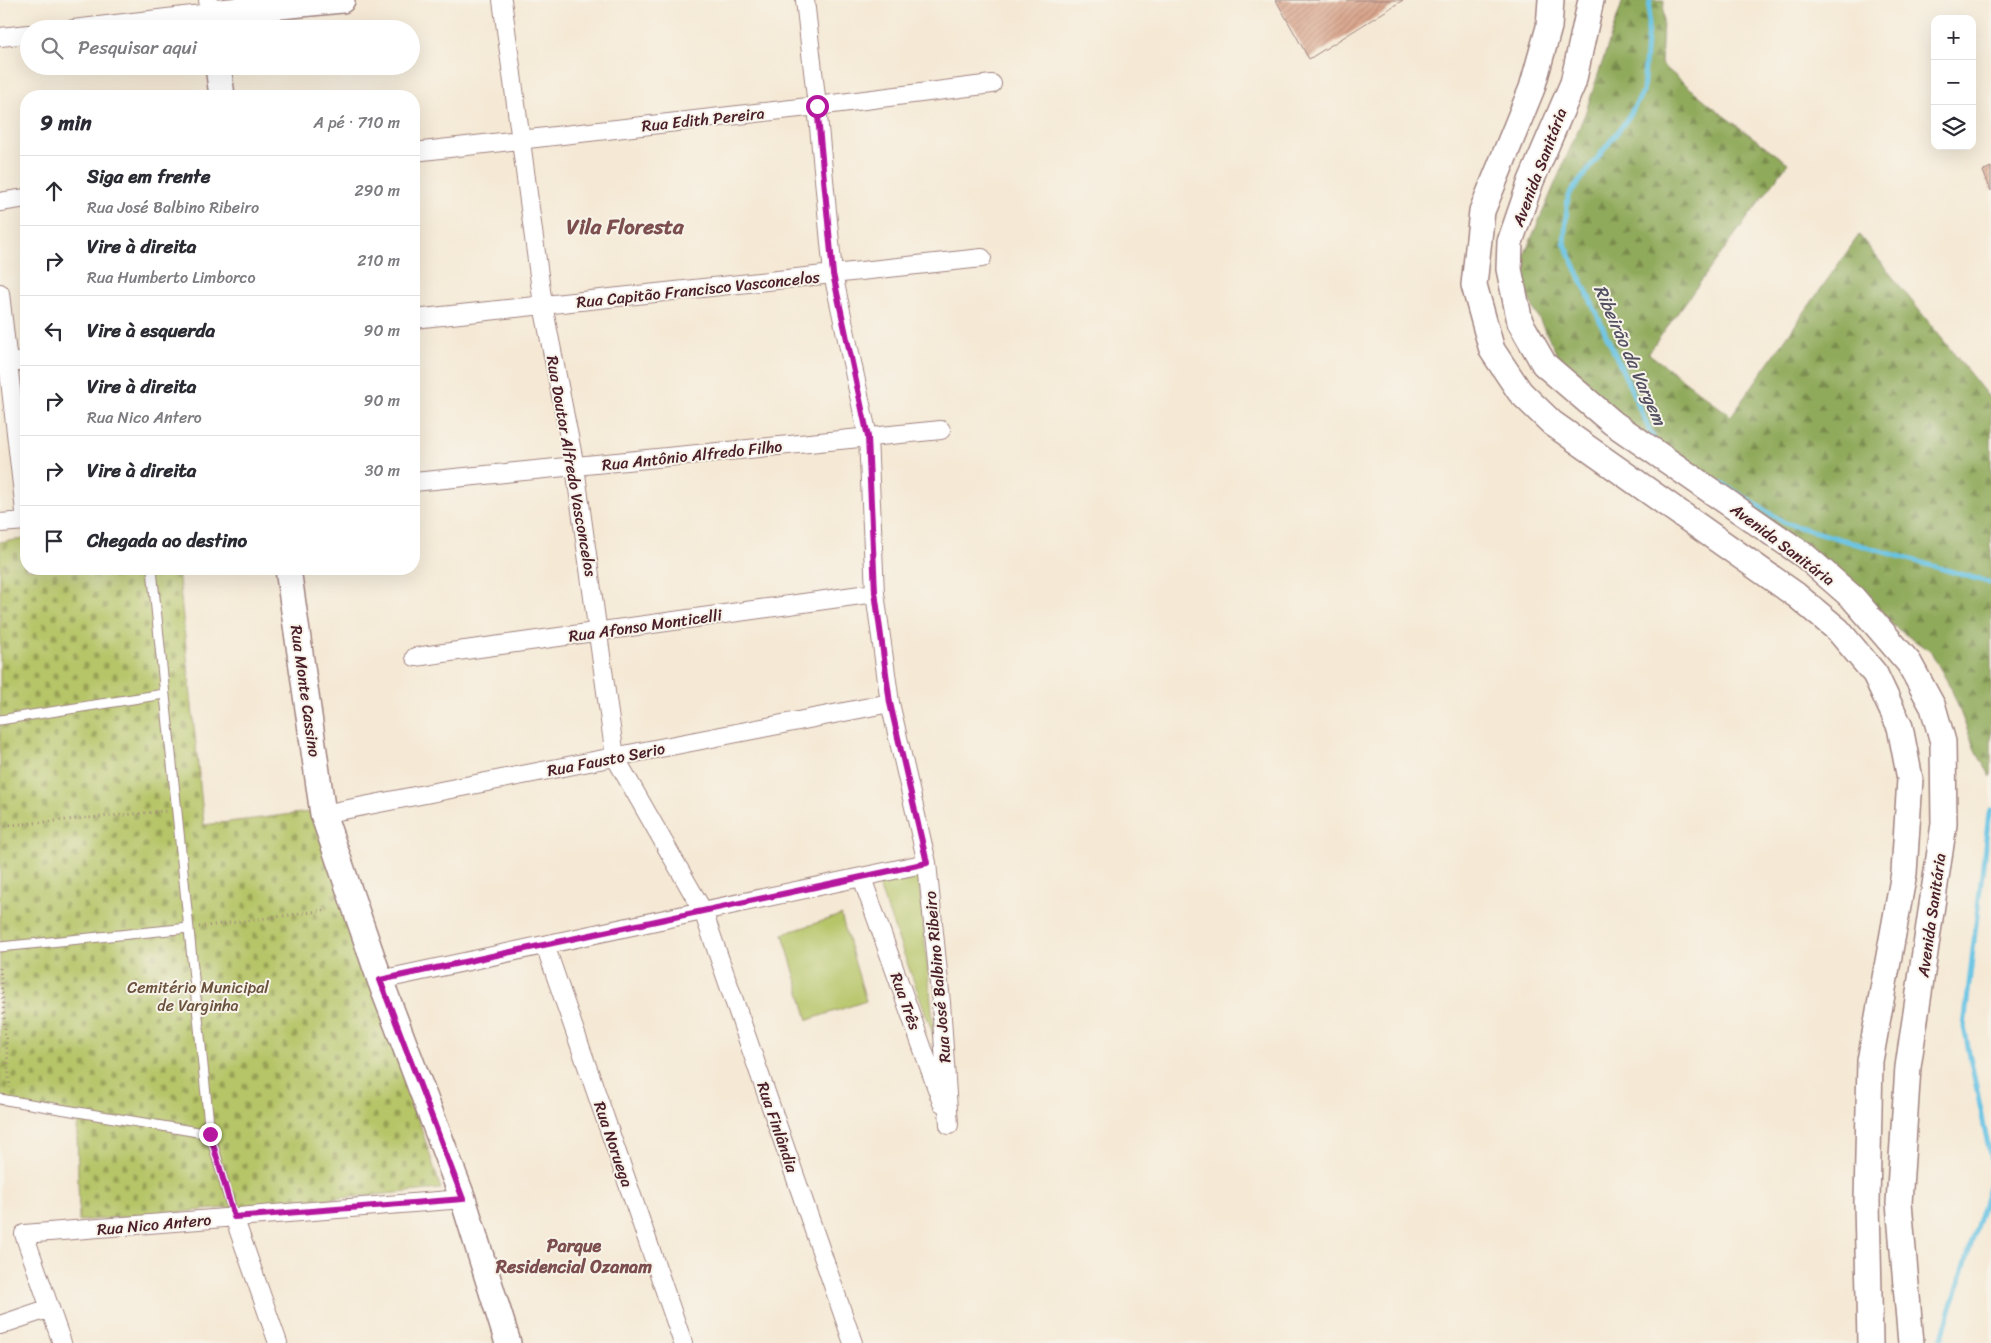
<!DOCTYPE html>
<html lang="pt">
<head>
<meta charset="utf-8">
<style>
  body { margin:0; font-family:Sriracha,sans-serif; background:#f7f7f7; color:#2b2b33 }
  .controls { position:absolute; right:15px; top:15px; display:grid; overflow:hidden; border-radius:10px; box-shadow:0 5px 20px #0002 }
  .controls button { width:45px; height:45px; display:grid; place-items:center; padding:0; border:0; border-bottom:1px solid #e1e1e2; background:#fff; color:#2b2b33; font:25px sans-serif }
  .stop { position:absolute; width:15px; height:15px; margin:-11px; border:4px solid #b5179e; border-radius:50%; background:#fff }
  .stop.end { background:#b5179e; border-color:#fff; box-shadow:0 1px 5px #0008 }
  .list { margin:0; padding:0; list-style:none }
  h2 { display:flex; justify-content:space-between; align-items:center; height:65px; margin:0; padding:0 20px; font-size:21px }
  h2 small { font-size:16px; font-weight:400; color:#7c7c81 }
  .list li { display:grid; grid-template-columns:32px 1fr auto; gap:15px; align-items:center; box-sizing:border-box; height:70px; padding:0 20px; border-top:1px solid #e1e1e2 }
  .list b { display:block; font-size:19px; white-space:nowrap }
  .list p { margin:0; font-size:16px; white-space:nowrap; color:#7c7c81 }
  .list em { font-size:16px; font-style:normal; color:#7c7c81 }
  .icon { flex:none; width:28px; height:28px; fill:none; stroke:currentColor; stroke-width:2; stroke-linecap:round; stroke-linejoin:round }
  .map { position:relative; flex:none; width:1991px; height:1343px; overflow:hidden }
  .search { position:absolute; background:#fff; box-shadow:0 5px 20px #0002; left:20px; top:20px; width:400px; height:55px; display:flex; align-items:center; gap:12px; box-sizing:border-box; padding:0 18px; border-radius:28px; color:#7c7c81; font-size:19px }
  .panel { position:absolute; background:#fff; box-shadow:0 5px 20px #0002; left:20px; top:90px; width:400px; height:485px; border-radius:20px }
  .map>svg:first-child { display:block }
</style>
</head>
<body>
<div class="map">
<svg width="1991" height="1343" viewBox="0 0 1991 1343">
  <defs>
    <pattern id="forest-firs" width="22" height="20" patternUnits="userSpaceOnUse" patternTransform="scale(1.25)"><rect width="22" height="20" fill="#90aa5c"/><path d="M5 1l3.5 6h-7zM16 11l3.5 6h-7z" fill="#788a4c"/></pattern>
    <pattern id="cemetery-stones" width="16" height="16" patternUnits="userSpaceOnUse" patternTransform="scale(1.25)"><rect width="16" height="16" fill="#b6c567"/><path d="M2 7V4a2 2 0 0 1 4 0v3zM10 15v-3a2 2 0 0 1 4 0v3z" fill="#969f55"/></pattern>
    <pattern id="building-hatch" width="6" height="6" patternUnits="userSpaceOnUse" patternTransform="scale(1.25)"><rect width="6" height="6" fill="#d9a48b"/><path d="M-1 1l2-2M0 6l6-6M5 7l2-2" fill="none" stroke="#b28572"/></pattern>
  </defs>
  <rect width="100%" height="100%" fill="#f7f3e8"/>
  <filter id="ink" filterUnits="userSpaceOnUse"><feTurbulence type="fractalNoise" baseFrequency=".02" numOctaves="2"/><feDisplacementMap in="SourceGraphic" scale="10" xChannelSelector="R" yChannelSelector="G"/><feConvolveMatrix kernelMatrix="1 2 1 2 8 2 1 2 1" color-interpolation-filters="sRGB"/></filter>
  <filter id="wash" filterUnits="userSpaceOnUse"><feTurbulence type="fractalNoise" baseFrequency=".0096" numOctaves="4" result="noise"/><feDisplacementMap in="SourceGraphic" scale="20" xChannelSelector="R" yChannelSelector="G"/><feGaussianBlur stdDeviation="1.12" result="paint"/><feColorMatrix in="noise" values="0 0 0 0 0 0 0 0 0 0 0 0 0 0 0 0 0 1.4 0 .05"/><feComposite in="paint" operator="in"/></filter>
  <g filter="url(#wash)">
    <rect width="100%" height="100%" fill="#f5e9d5"/>
    <path fill="url(#forest-firs)" stroke="#6d6444" d="M1623,0H1664L1661,64L1724,116L1788,163L1648,353L1731,416L1859,235L1991,400V777L1975,750L1951,688L1931,652L1716,503L1583,405L1516,274L1585,114Z"/>
    <path fill="url(#cemetery-stones)" stroke="#807249" d="M26,539V569H178L204,825L318,811L441,1189L79,1221L77,1130L79,1119L0,1106V542Z"/>
    <path fill="#b6c567" stroke="#807249" d="M918,875L935,1039L877,881Z
      M841,915L866,1001L808,1020L783,934Z"/>
    <g fill="none" stroke-linecap="round" stroke-linejoin="round">
      <path stroke="#66c3e4" stroke-width="5" d="M1650,0L1643,92L1626,121L1568,196L1564,242L1654,440
        M1722,483L1785,523L1991,583
        M1991,810L1989,813L1964,1027L1991,1160
        M1940,1343L1991,1181"/>
    </g>
    <g id="blocks">
      <path fill="url(#building-hatch)" d="M1276,0H1403L1309,59Z
        M1991,167V191L1983,171Z"/>
    </g>
  </g>
  <g filter="url(#ink)">
    <use href="#blocks" fill-opacity="0" stroke="#a08480" stroke-width="1"/>
    <g fill="none" stroke-linecap="round" stroke-linejoin="round">
      <g stroke="#a08480" stroke-width="11">
        <path id="lane" d="M152,569L210,1134L234,1217
          M0,720L164,694
          M0,947L189,928
          M0,1099L210,1134"/>
      </g>
      <g stroke="#a08480" stroke-width="20">
        <path id="street" d="M502,0L543,305L575,467L615,757L703,911L853,1343
          M805,0L817,106L833,274L868,437L875,593L890,703L927,863L941,1003L949,1125
          M73,29L210,13L208,0
          M0,37L29,34
          M414,152L817,106L992,84
          M0,202L26,198
          M0,293L26,520
          M414,319L982,258
          M0,364L26,361
          M414,482L941,430
          M0,523L26,521
          M415,657L875,593
          M323,814L890,703
          M862,878L942,1103
          M545,945L683,1343
          M380,980L927,863
          M234,1217L278,1343
          M0,1325L50,1308
          M62,1343L24,1234L463,1199"/>
      </g>
      <g stroke="#a08480" stroke-width="28">
        <path id="secondary" d="M1551,0L1549,27L1532,88L1482,211L1474,285L1492,350L1520,392L1552,423L1796,595L1838,630L1875,674L1900,727L1910,779L1904,873L1870,1061L1867,1202L1870,1343
          M1591,0L1573,83L1531,181L1510,242L1509,269L1520,322L1544,364L1613,423L1805,556L1853,598L1909,663L1933,707L1943,742L1944,824L1908,1067L1899,1203L1911,1343
          M212,29L210,13L342,0
          M218,66L222,96
          M288,569L323,814L380,980L463,1199L508,1343"/>
      </g>
      <path stroke="#a08480" stroke-width="3" stroke-dasharray="1 4" stroke-linecap="butt" d="M0,826L166,811
        M199,927L328,910
        M0,968L10,1088"/>
      <use href="#lane" stroke="#fff" stroke-width="9"/>
      <use href="#street" stroke="#fff" stroke-width="18"/>
      <use href="#secondary" stroke="#fff" stroke-width="25"/>
    </g>
  </g>
  <g fill="none" stroke-linecap="round" stroke-linejoin="round" filter="url(#ink)">
    <path stroke="#b5179e" stroke-width="6" d="M210,1134L234,1217L463,1199L380,980L927,863L890,703L875,592L868,437L833,274L817,106"/>
  </g>
  <g text-anchor="middle" stroke-width="4" stroke-linejoin="round" paint-order="stroke">
    <g font-size="16" fill="#4a1f2b" stroke="#f7f3e8">
      <text transform="translate(703 119) rotate(-6)" y="6">Rua Edith Pereira</text>
      <text transform="translate(1539 167) rotate(-69)" y="6">Avenida Sanitária</text>
      <text transform="translate(698 289) rotate(-6)" y="6">Rua Capitão Francisco Vasconcelos</text>
      <text transform="translate(692 455) rotate(-6)" y="6">Rua Antônio Alfredo Filho</text>
      <text transform="translate(572 466) rotate(80)" y="6">Rua Doutor Alfredo Vasconcelos</text>
      <text transform="translate(1783 544) rotate(37)" y="6">Avenida Sanitária</text>
      <text transform="translate(645 625) rotate(-8)" y="6">Rua Afonso Monticelli</text>
      <text transform="translate(306 691) rotate(82)" y="6">Rua Monte Cassino</text>
      <text transform="translate(606 759) rotate(-11)" y="6">Rua Fausto Serio</text>
      <text transform="translate(1931 915) rotate(-82)" y="6">Avenida Sanitária</text>
      <text transform="translate(937 977) rotate(-95)" y="6">Rua José Balbino Ribeiro</text>
      <text transform="translate(906 1001) rotate(70)" y="6">Rua Três</text>
      <text transform="translate(778 1127) rotate(71)" y="6">Rua Finlândia</text>
      <text transform="translate(614 1144) rotate(71)" y="6">Rua Noruega</text>
      <text transform="translate(154 1224) rotate(-5)" y="6">Rua Nico Antero</text>
    </g>
    <g font-size="16" fill="#6a513d" stroke="#f7f3e8">
      <text x="198" y="993">Cemitério Municipal<tspan x="198" dy="18">de Varginha</tspan></text>
    </g>
    <g font-size="18" font-style="italic" fill="#525062" stroke="#f7f3e8">
      <text transform="translate(1630 355) rotate(66)" y="6">Ribeirão da Vargem</text>
    </g>
    <g font-size="18" font-weight="bold" fill="#7c4e4d" stroke="#f7f3e8">
      <text x="574" y="1252">Parque<tspan x="574" dy="21">Residencial Ozanam</tspan></text>
    </g>
    <g font-size="21" font-weight="bold" fill="#7c4e4d" stroke="#f7f3e8">
      <text x="625" y="234">Vila Floresta</text>
    </g>
  </g>
</svg>
<div class="controls">
<button>+</button>
<button>−</button>
<button><svg class="icon" aria-label="layers" viewBox="0 0 24 24"><path d="M12 4l9 5-9 5-9-5zM3 14l9 5 9-5"/></svg></button>
</div>
<div class="stop" style="left:817px;top:106px"></div>
<div class="stop end" style="left:210px;top:1134px"></div>
<div class="search"><svg class="icon" aria-label="search" viewBox="0 0 24 24"><circle cx="10" cy="10" r="6"/><path d="M15 15l6 6"/></svg>Pesquisar aqui</div>
<section class="panel">
<h2>9 min<small>A pé · 710 m</small></h2>
<ul class="list">
<li><svg class="icon" aria-label="ahead" viewBox="0 0 24 24"><path d="M12 20V5M6 11l6-6 6 6"/></svg><div><b>Siga em frente</b><p>Rua José Balbino Ribeiro</p></div><em>290 m</em></li>
<li><svg class="icon" aria-label="right" viewBox="0 0 24 24"><path d="M7 20v-9h11M14 6l5 5-5 5"/></svg><div><b>Vire à direita</b><p>Rua Humberto Limborco</p></div><em>210 m</em></li>
<li><svg class="icon" aria-label="left" viewBox="0 0 24 24"><path d="M17 20v-9H6M10 6l-5 5 5 5"/></svg><div><b>Vire à esquerda</b></div><em>90 m</em></li>
<li><svg class="icon" aria-label="right" viewBox="0 0 24 24"><path d="M7 20v-9h11M14 6l5 5-5 5"/></svg><div><b>Vire à direita</b><p>Rua Nico Antero</p></div><em>90 m</em></li>
<li><svg class="icon" aria-label="right" viewBox="0 0 24 24"><path d="M7 20v-9h11M14 6l5 5-5 5"/></svg><div><b>Vire à direita</b></div><em>30 m</em></li>
<li><svg class="icon" aria-label="arrive" viewBox="0 0 24 24"><path d="M6 21V4h12l-3 4 3 4H6"/></svg><div><b>Chegada ao destino</b></div></li>
</ul>
</section>
</div>
</body>
</html>
